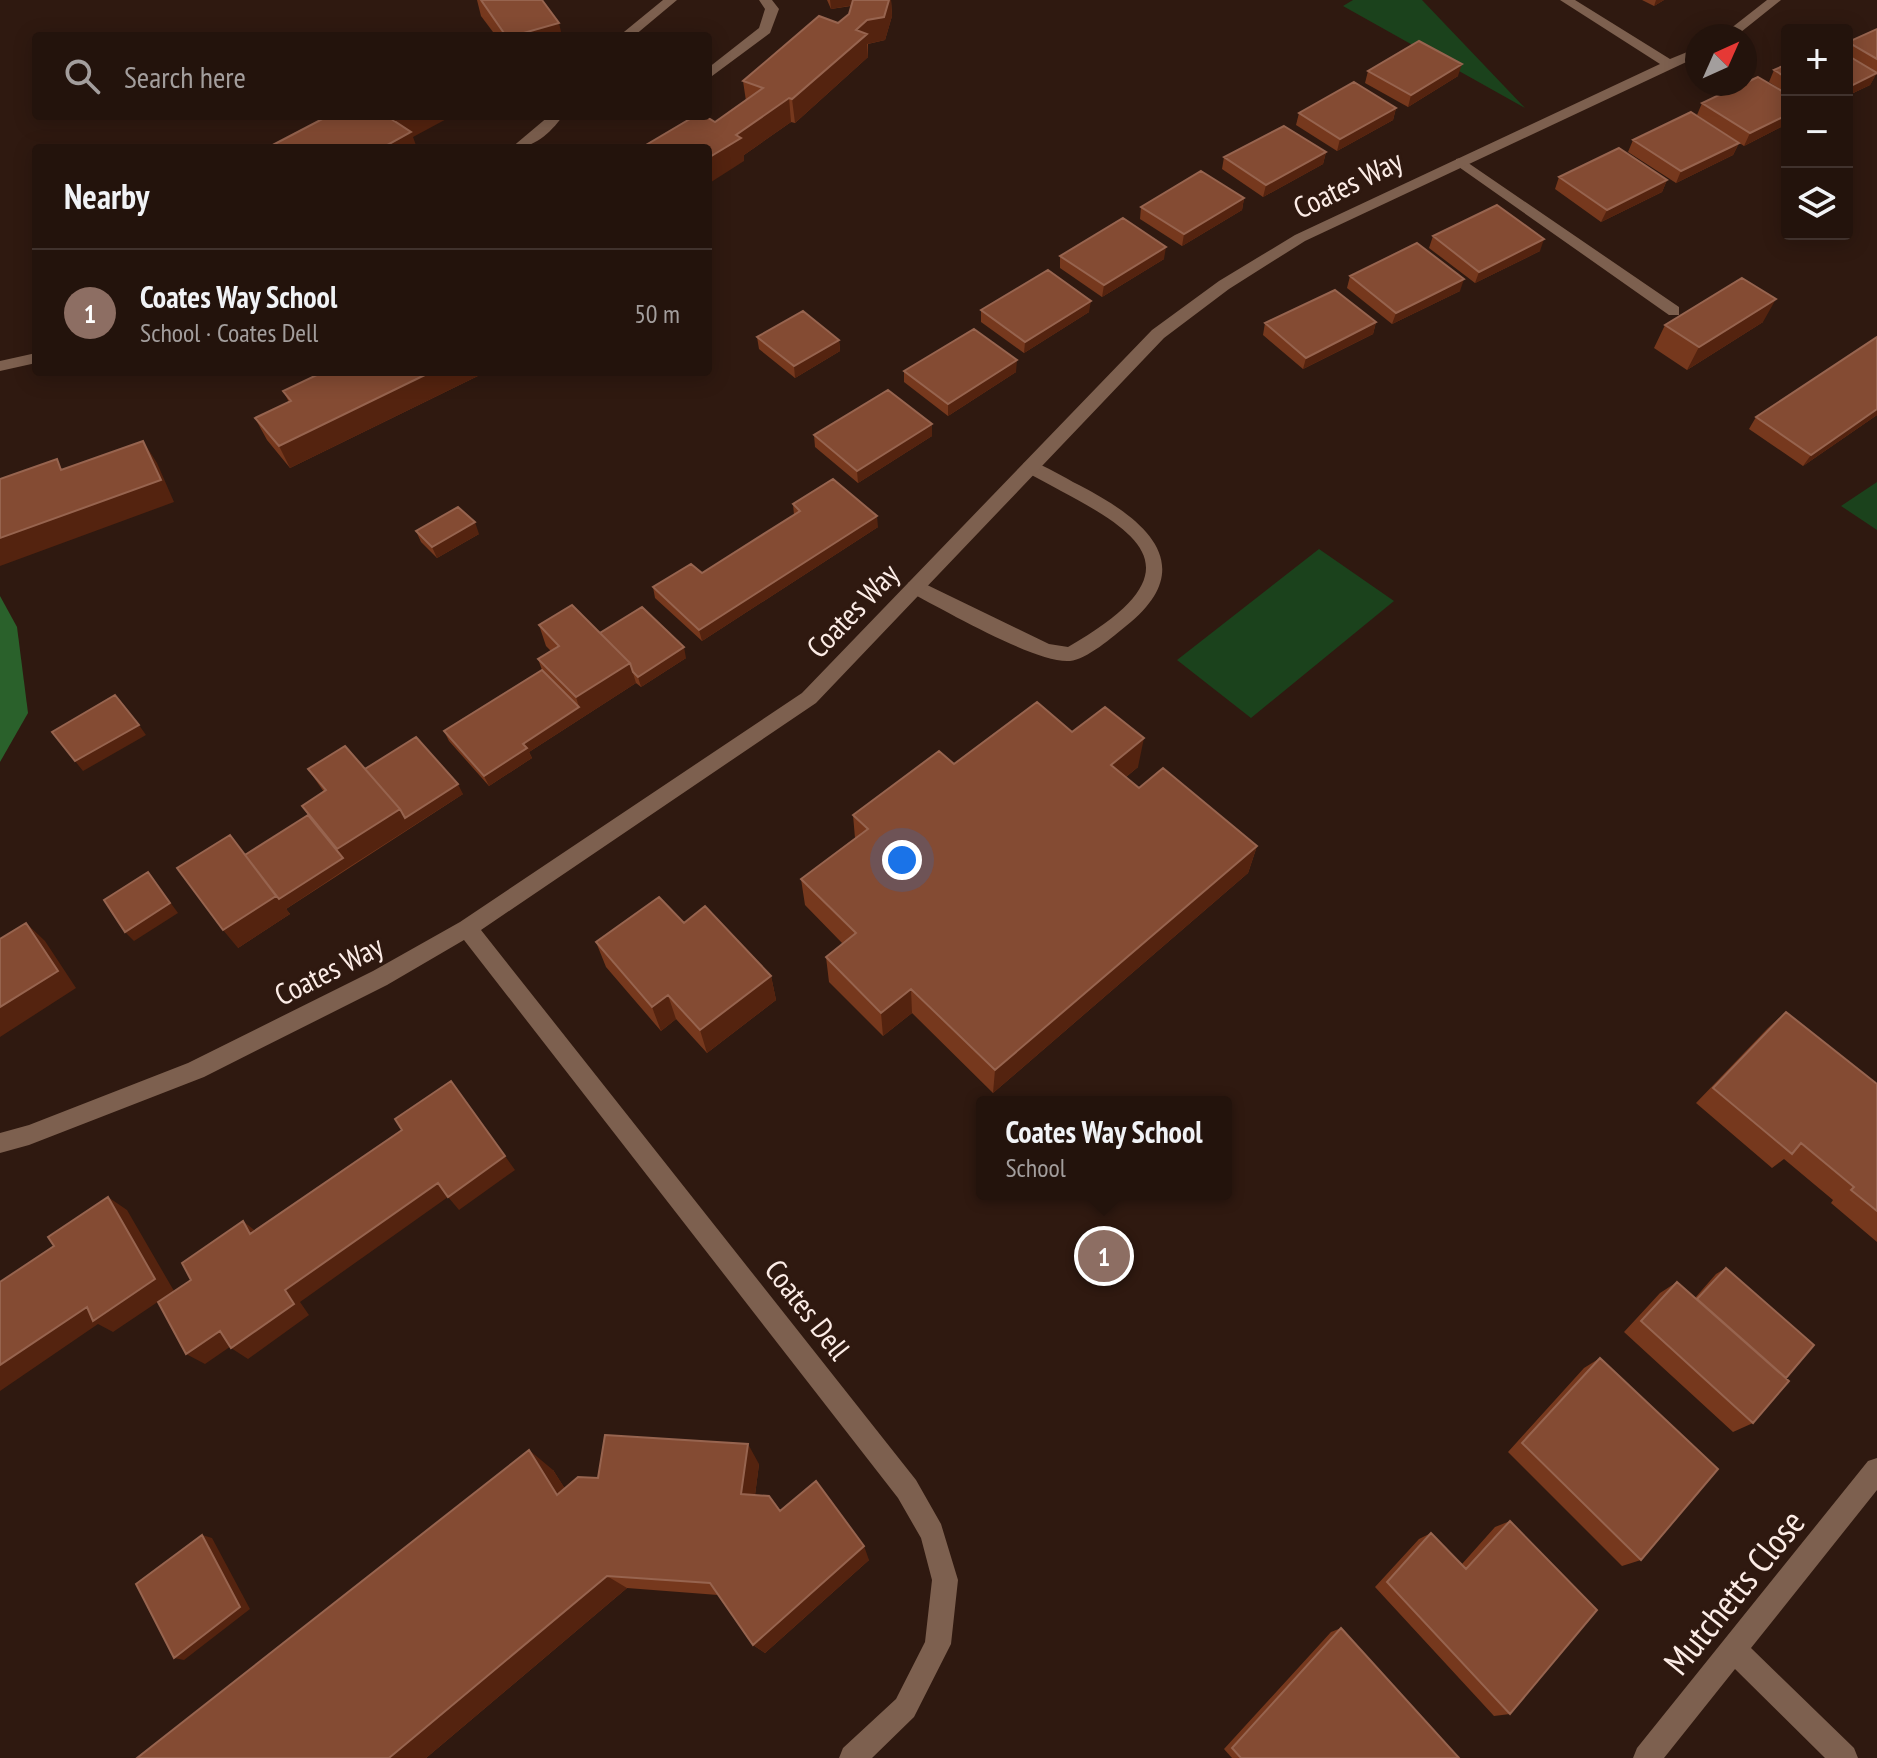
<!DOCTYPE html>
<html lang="en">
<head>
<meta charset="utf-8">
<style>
  body { margin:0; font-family:"PT Sans Narrow",sans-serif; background:#2f201a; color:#f1f3f6 }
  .controls { position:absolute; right:24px; top:24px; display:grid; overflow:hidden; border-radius:8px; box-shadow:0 4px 20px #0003 }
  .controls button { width:72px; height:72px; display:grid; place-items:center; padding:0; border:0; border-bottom:2px solid #40322d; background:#23130c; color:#f1f3f6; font:40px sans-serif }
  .compass { position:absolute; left:1685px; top:24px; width:72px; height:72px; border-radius:50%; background:#23130c; box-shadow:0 4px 20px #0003; rotate:45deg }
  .you { position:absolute; left:902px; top:860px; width:28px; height:28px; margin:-20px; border:6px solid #fff; border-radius:50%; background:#1a73e8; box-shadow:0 0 0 12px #1a73e833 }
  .badge { display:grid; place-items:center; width:52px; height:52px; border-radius:50%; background:#84bcfb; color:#fff; font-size:26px; font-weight:700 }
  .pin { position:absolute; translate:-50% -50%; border:4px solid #fff; box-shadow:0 2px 8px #0006 }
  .popup { position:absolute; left:976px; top:1096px; width:256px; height:104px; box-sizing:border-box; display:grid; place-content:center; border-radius:8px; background:#23130c; filter:drop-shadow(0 2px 6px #0005); font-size:26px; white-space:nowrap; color:#a39e9d }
  .popup b { font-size:30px; color:#f1f3f6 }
  .popup::after { content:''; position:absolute; left:50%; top:100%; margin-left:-16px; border:16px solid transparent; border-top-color:#23130c }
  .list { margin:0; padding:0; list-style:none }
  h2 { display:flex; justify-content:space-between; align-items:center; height:104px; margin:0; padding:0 32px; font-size:34px }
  h2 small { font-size:26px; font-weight:400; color:#a39e9d }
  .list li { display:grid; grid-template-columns:52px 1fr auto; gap:24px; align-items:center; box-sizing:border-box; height:128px; padding:0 32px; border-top:2px solid #40322d }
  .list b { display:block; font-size:30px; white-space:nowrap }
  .list p { margin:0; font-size:26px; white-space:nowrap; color:#a39e9d }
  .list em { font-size:26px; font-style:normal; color:#a39e9d }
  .icon { flex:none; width:44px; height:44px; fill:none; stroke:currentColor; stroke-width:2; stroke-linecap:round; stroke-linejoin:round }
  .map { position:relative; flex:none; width:1877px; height:1758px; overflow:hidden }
  .search { position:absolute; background:#23130c; box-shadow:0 4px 20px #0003; left:32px; top:32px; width:680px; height:88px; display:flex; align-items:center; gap:20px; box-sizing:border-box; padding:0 28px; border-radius:8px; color:#a39e9d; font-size:30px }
  .panel { position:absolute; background:#23130c; box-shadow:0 4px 20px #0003; left:32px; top:144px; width:680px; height:232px; border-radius:8px }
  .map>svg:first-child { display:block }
</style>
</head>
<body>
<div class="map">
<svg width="1877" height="1758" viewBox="0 0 1877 1758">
  <rect width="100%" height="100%" fill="#2f1910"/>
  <path fill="#1b421c" d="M1353,0H1422L1525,108L1343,6Z
    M1877,482V530L1841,506Z
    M1319,549L1394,601L1251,718L1177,660Z"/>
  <path fill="#2a612b" d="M0,596L17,627L28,713L0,762Z"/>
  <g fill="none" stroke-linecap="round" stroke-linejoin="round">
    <path fill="#7d604f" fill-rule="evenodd" d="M759,0H772L779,9L770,33L708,79V68L759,28L765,9Z
      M1461,158L1679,307V315H1669L1456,165V159Z
      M1030,461C1047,466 1063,477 1079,485C1141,517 1204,564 1126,626C1114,636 1086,660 1070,661C1036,664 943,609 909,592L906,587L909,582H921L1049,644L1068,647C1219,561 1121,524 1024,471L1022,467L1024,463Z"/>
    <path fill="#7d604f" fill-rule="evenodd" d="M663,0H677L634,36H619Z
      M1560,0H1575L1670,59L1697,48V57L1305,241L1229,289L1164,338L816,703L481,930L916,1480L941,1524L958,1580L951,1644L914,1717L872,1758H839L843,1748L896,1699L925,1642L932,1580L921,1538L898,1498L464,940L387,985L204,1077L29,1145L0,1153V1133L29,1125L188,1063L373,971L460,922L802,693L1152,330L1219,281L1295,235L1660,64Z
      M1767,0H1781L1736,36H1721Z
      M549,116H563C549,134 535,148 511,148Z
      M36,353V363L0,371V361Z
      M1877,1458V1490L1751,1648L1854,1748L1858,1758H1825L1735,1669L1664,1758H1633L1637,1748L1868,1461Z"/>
  </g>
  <path fill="#76381d" d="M477,0H542L562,36H496L481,16Z
    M827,0H891L892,16L885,40L868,44V57L795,123L791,122L744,155V161L708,148H647L646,145L715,122L746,101L743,81L838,23L849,14L851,6L831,9Z
    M1642,0H1664L1654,6Z
    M1877,29V75L1876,74L1870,85L1847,96V45L1848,42Z
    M1787,64V94L1769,82L1774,70Z
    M1368,71L1458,76L1408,107L1365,83Z
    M1787,94V124L1744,146L1697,115L1702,103Z
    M1396,108L1393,120L1337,151L1296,125L1299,113Z
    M1633,140L1739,143L1733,155L1676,183L1628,152Z
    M1326,152L1323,164L1263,197L1222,169L1224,157Z
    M1559,177L1667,180L1662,192L1601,222L1555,189Z
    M1244,198L1242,210L1182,246L1140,219L1141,207Z
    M1433,236L1540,251L1475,283L1429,248Z
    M1060,256L1164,259L1102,297L1060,268Z
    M1350,276L1460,291L1392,324L1347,288Z
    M981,310L1089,312L1024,353L981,322Z
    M1376,322L1373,334L1303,369L1263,335L1265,323Z
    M1763,322L1687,370L1654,348L1665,325Z
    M757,337L839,340L840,351L795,378L759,349Z
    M904,371L1016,372L948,416L904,382Z
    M323,372H486L290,468L267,440L255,418L289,402L283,391Z
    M1877,415L1803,466L1749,429L1756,417Z
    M814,435L932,436L858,483L815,447Z
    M793,504L878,527L702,641L655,598L653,587L702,573L794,515Z
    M416,531L479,534L437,558L421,542Z
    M539,625L600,633L686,658L641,687L636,683L529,752L532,758L489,786L449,741L444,731L542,670L538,659L551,651L546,646Z
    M1072,732L1138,767L1126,777L1139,788L1257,846L1248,873L993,1093L912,1013L883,1036L829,982L826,957L843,944L805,905L801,879L855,838L853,815L954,764Z
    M308,769H365L463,794L286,909L290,914L238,948L245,855L308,815L302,806L324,792Z
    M684,923L771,976L776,1000L707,1053L676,1019L661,1031L606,967L596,942Z
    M1786,1012L1877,1084V1242L1831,1203L1833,1200L1784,1159L1772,1168L1696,1103L1768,1028Z
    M1726,1268L1786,1378L1753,1423L1733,1432L1624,1332L1660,1293L1677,1282L1695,1298L1716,1274Z
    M1600,1358L1641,1560L1622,1566L1508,1452L1584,1368Z
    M759,1464L755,1495L780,1511L869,1560L765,1653L753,1645L718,1595L627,1588L426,1758H137L553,1470L565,1489L598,1478Z
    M1510,1521V1714L1494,1716L1375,1587L1419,1539L1431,1533L1462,1564L1495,1527Z
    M1341,1628L1459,1758H1232L1224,1749L1331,1632Z"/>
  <path fill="#54230f" d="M830,0H854V5L831,9Z
    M889,0H891L892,16L885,40L867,44L868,57L795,123L792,99L856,30Z
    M1656,0H1664L1654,6Z
    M559,23L562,36H513Z
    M1462,64L1458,76L1408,107L1411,95Z
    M1877,73L1870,85L1847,96V88Z
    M789,98L791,122L744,155V161L708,184V158L736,135Z
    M1396,108L1393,120L1337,151L1340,139Z
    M1787,115V124L1744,146L1750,133Z
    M401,116H452L413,137L417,148H382L393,120Z
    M1739,143L1733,155L1676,183L1681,171Z
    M1326,152L1323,164L1263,197L1266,185Z
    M1667,180L1662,192L1601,222L1607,210Z
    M1244,198L1242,210L1182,246L1184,234Z
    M1544,239L1540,251L1475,283L1479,272Z
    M1166,247L1164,259L1102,297L1104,285Z
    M1464,279L1460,291L1392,324L1396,313Z
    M1776,299L1763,322L1687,370L1699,347Z
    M1091,301L1089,312L1024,353L1025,342Z
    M1376,322L1373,334L1303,369L1306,358Z
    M839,340L840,351L795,378L794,366Z
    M1017,360L1016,372L948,416V404Z
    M431,372H486L290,468L279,446Z
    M1877,409V415L1803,466L1811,455Z
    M932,424V436L858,483L857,471Z
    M143,441L157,463L174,502L0,566V538Z
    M877,516L878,527L702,641L699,630Z
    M475,522L479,534L437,558L432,547Z
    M684,647L686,658L641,687L638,677Z
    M630,663L636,683L529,752L532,758L489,786L484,776L523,744L579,707L576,697Z
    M139,725L146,735L83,771L75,761Z
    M1144,738L1138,767L1106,793L1111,765Z
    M458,784L463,794L349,867L337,849L400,809Z
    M1257,846L1248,873L993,1093L995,1070Z
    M343,858L349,867L286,909L290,914L238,948L223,930L276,896Z
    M148,872L178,913L134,941L125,932Z
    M26,923L45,941L76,988L0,1037V1007Z
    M771,976L776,1000L707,1053L700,1030Z
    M911,989L912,1013L883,1036L881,1013Z
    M668,995L676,1019L661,1031L652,1007Z
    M505,1156L515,1170L459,1210L448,1197L300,1302L309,1315L248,1359L231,1348L285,1290L438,1183Z
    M108,1197L127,1210L174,1291L113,1332L98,1324L0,1391V1365L87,1307Z
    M243,1221L259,1234H250Z
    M220,1331L237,1342L205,1364L186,1354Z
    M748,1444L759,1464L753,1511L741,1494Z
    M529,1450L553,1470L580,1512L557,1495Z
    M202,1535L212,1538L250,1609L184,1660L174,1658Z
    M864,1546L869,1560L765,1653L753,1645Z
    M607,1576L627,1588L426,1758H389Z"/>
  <path fill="#844b33" stroke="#97644f" stroke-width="2" d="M481,0H542L559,23L513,36H506Z
    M853,0H889L884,17L867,20L856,30L867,34L792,99L789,98L736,135L741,138L708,158V148H651L646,145L695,116H705L715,122L763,88L743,81L819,16L838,23L849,14Z
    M1877,29V59L1848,42Z
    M1419,41L1462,64L1411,95L1368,71Z
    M1847,55L1877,73L1847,88Z
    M1787,64V78L1774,70Z
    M1758,77L1787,94V115L1750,133L1702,103L1742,84H1745V83Z
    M1354,82L1396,108L1340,139L1299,113Z
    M1691,112L1739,143L1681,171L1633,140Z
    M328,116H401L393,120L411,132L382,148H267Z
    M1284,126L1326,152L1266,185L1224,157Z
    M1619,148L1667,180L1607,210L1559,177Z
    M1201,171L1244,198L1184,234L1141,207Z
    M1497,205L1544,239L1479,272L1433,236Z
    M1123,218L1166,247L1104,285L1060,256Z
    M1417,243L1464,279L1396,313L1350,276Z
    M1048,270L1091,301L1025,342L981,310Z
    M1742,278L1776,299L1699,347L1665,325Z
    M1335,290L1376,322L1306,358L1265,323Z
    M803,311L839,340L794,366L757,337Z
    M974,329L1017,360L948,404L904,371Z
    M1877,337V409L1811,455L1756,417Z
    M323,372H431L279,446L255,418L291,401L283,391Z
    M888,390L932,424L857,471L814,435Z
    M143,441L161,480L0,538V479L57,459L61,470Z
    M833,479L877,516L699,630L653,587L691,564L702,573L800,511L793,504Z
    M458,507L475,522L432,547L416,531Z
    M572,605L630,663L576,697L538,659L559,646L539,625Z
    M642,607L684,647L638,677L633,672L630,663L600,633Z
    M542,670L579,707L523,744L527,748L484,776L444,731Z
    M115,695L139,725L75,761L52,732Z
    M1037,702L1072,732L1105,707L1144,738L1111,765L1139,788L1163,768L1257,846L995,1070L911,989L881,1013L826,957L856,933L801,879L868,829L853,815L939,751L954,764Z
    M416,737L458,784L405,818L400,809L365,769Z
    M345,746L400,809L337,849L302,806L326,790L308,769Z
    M308,815L343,858L279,899L245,855Z
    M230,835L276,896L223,930L177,868Z
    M148,872L170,903L125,932L104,900Z
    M659,897L684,923L705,906L771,976L700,1030L668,995L652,1007L596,942Z
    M26,923L58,971L0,1007V939Z
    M1786,1012L1877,1084V1211L1851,1190L1854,1187L1801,1143L1792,1154L1713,1088Z
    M451,1081L505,1156L448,1197L438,1183L285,1290L294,1304L231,1348L220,1331L186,1354L158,1302L191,1280L182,1263L243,1221L250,1234L402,1130L395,1119Z
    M108,1197L155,1279L93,1321L87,1307L0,1365V1282L54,1246L48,1237Z
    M1726,1268L1814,1345L1786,1378L1697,1299Z
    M1677,1282L1789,1381L1753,1423L1641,1321Z
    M1600,1358L1718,1469L1641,1560L1522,1443Z
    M605,1435L748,1444L741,1494L769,1496L780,1511L816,1481L864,1546L753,1645L710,1583L607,1576L389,1758H137L529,1450L557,1495L578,1477L598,1478Z
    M1510,1521L1597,1610L1510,1714L1387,1582L1431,1533L1466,1569Z
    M202,1535L240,1607L174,1658L136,1584Z
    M1341,1628L1459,1758H1241L1232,1748Z"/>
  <g text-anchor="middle" stroke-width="6" stroke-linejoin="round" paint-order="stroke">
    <g font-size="30" fill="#fcece6" stroke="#2f1910">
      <text transform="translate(1348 185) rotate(-26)" y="10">Coates Way</text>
      <text transform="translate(853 611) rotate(-46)" y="10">Coates Way</text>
      <text transform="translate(329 971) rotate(-27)" y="10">Coates Way</text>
      <text transform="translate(807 1310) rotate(52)" y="10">Coates Dell</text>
    </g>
    <g font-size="36" fill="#fcece6" stroke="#2f1910">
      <text transform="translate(1734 1592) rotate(-51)" y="13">Mutchetts Close</text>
    </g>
  </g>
</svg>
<div class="controls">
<button>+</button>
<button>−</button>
<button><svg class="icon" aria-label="layers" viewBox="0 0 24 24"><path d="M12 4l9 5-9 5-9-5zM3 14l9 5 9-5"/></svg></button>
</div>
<svg class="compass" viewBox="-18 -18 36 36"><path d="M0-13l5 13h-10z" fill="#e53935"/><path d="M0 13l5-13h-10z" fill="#a39e9d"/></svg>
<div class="you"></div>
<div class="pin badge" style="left:1104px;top:1256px;background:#8d6e63">1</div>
<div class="popup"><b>Coates Way School</b>School</div>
<div class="search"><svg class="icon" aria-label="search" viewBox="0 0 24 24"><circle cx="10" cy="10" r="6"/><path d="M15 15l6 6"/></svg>Search here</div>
<section class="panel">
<h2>Nearby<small></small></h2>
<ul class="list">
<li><span class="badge" style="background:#8d6e63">1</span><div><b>Coates Way School</b><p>School · Coates Dell</p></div><em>50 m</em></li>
</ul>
</section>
</div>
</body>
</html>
